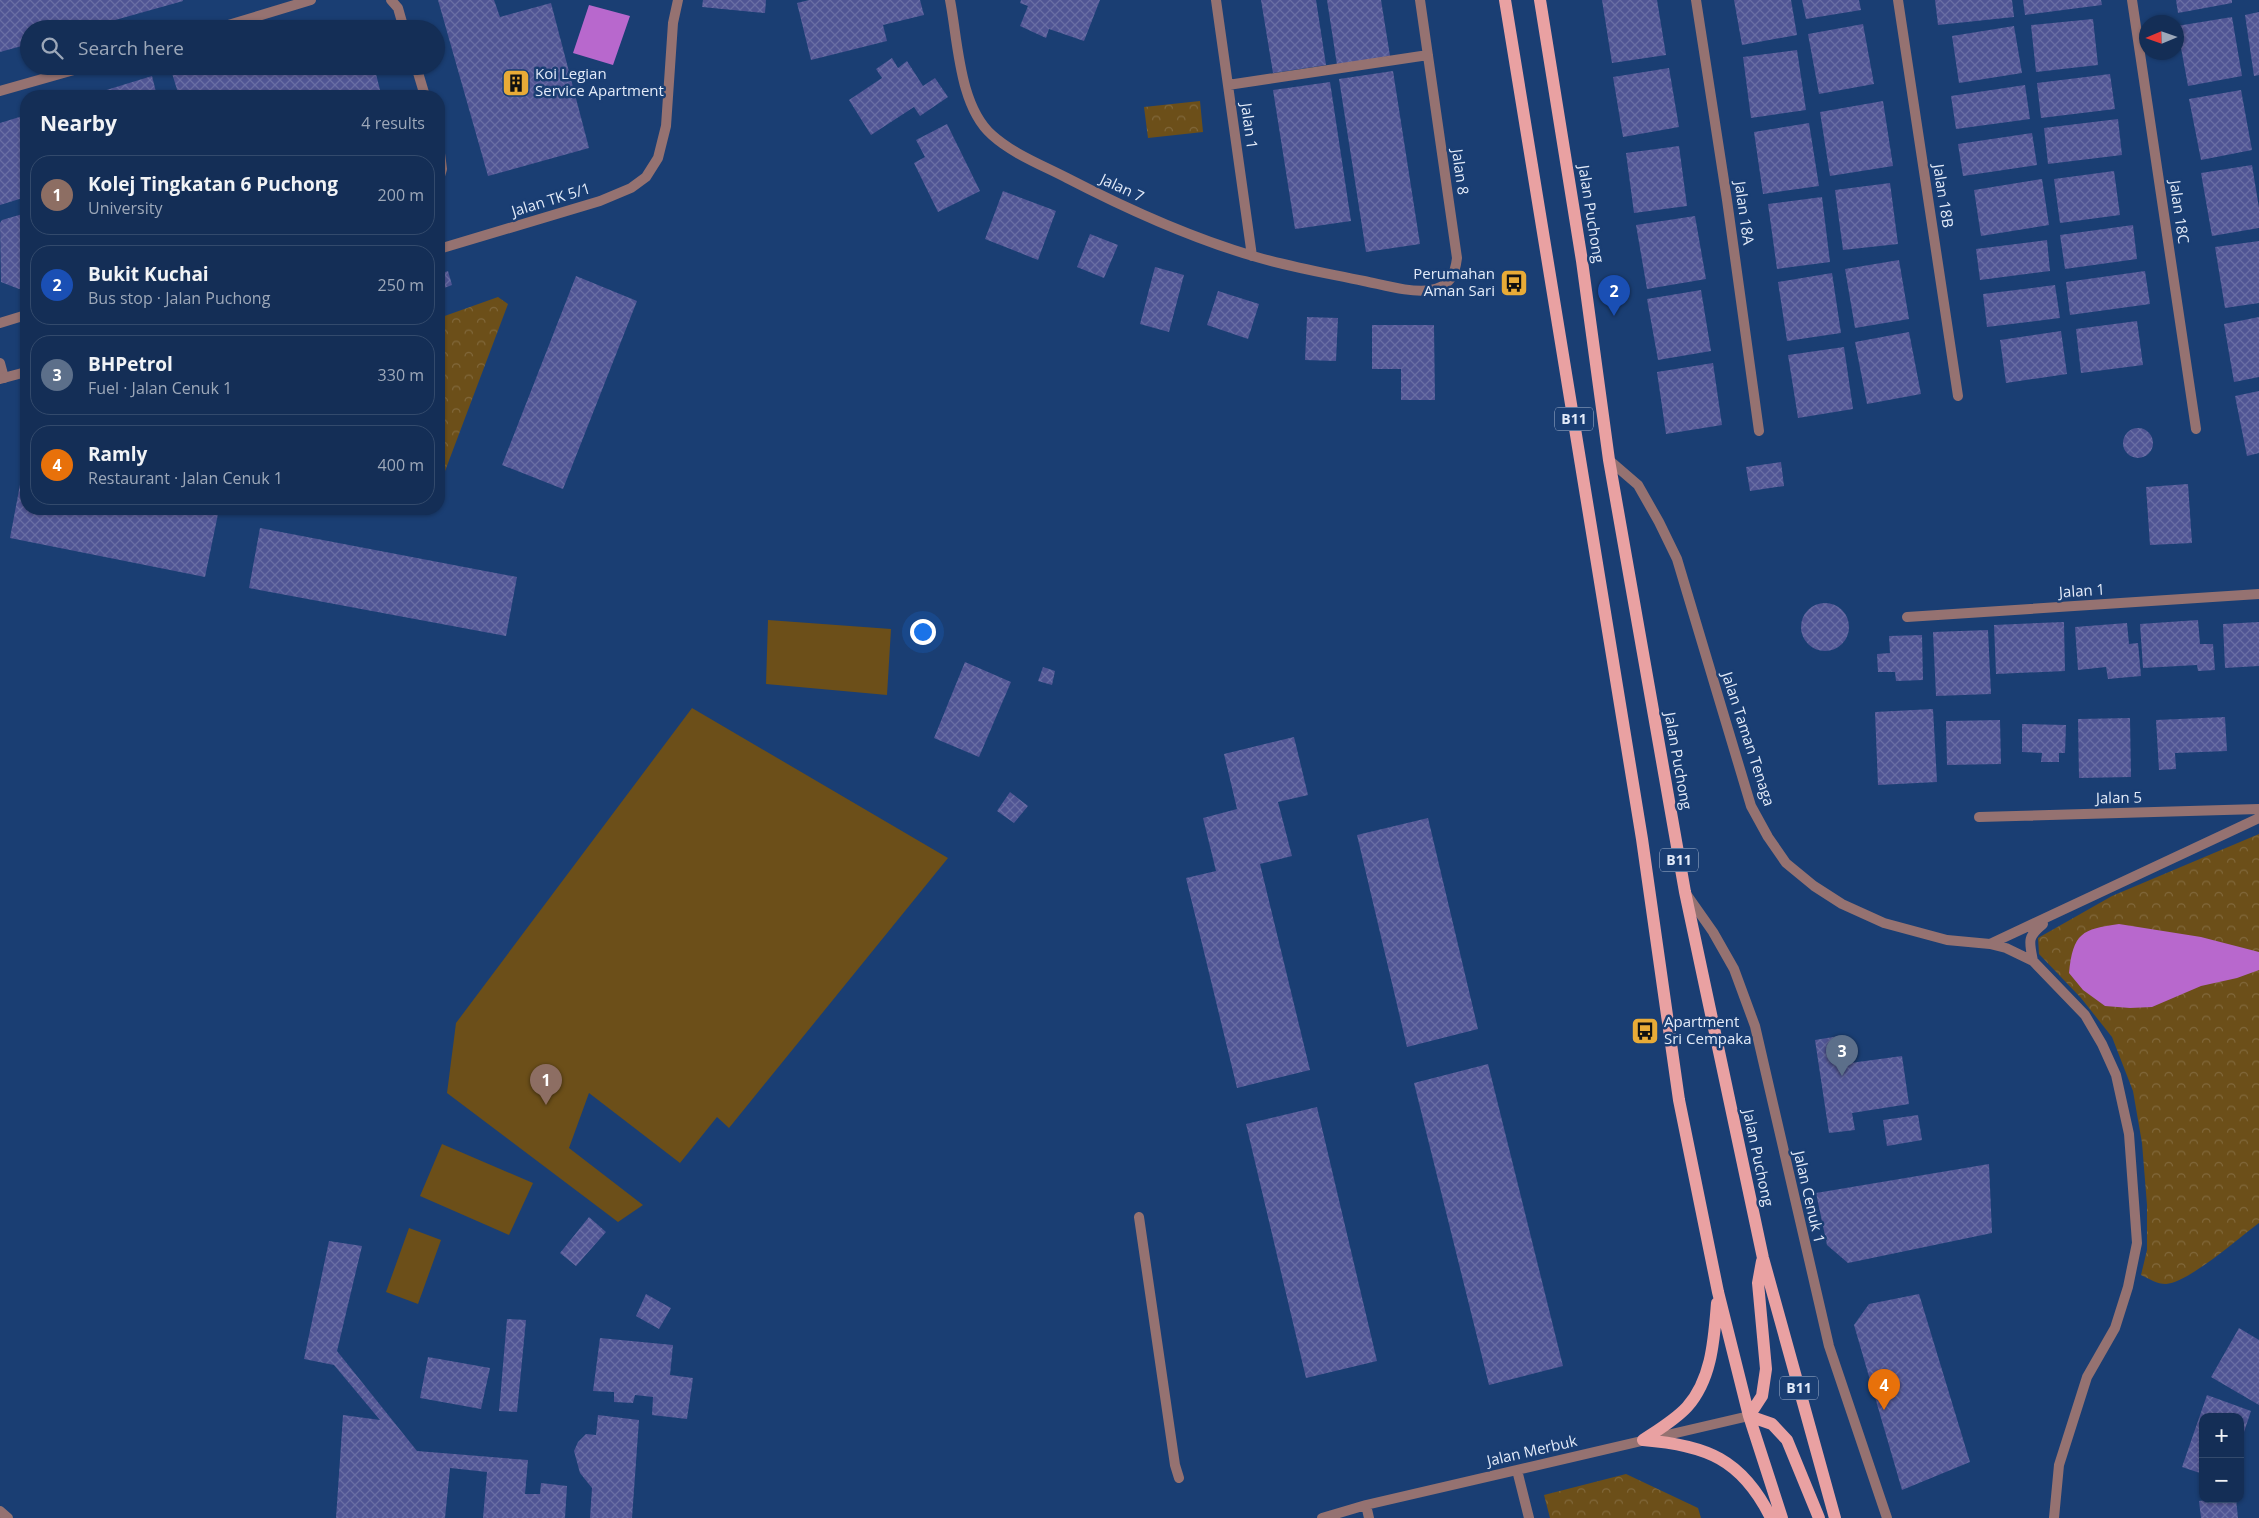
<!DOCTYPE html>
<html lang="en">
<head>
<meta charset="utf-8">
<style>
  body { margin:0; font-family:"Open Sans",sans-serif; background:#1d365c; color:#f1f3f6 }
  .controls { position:absolute; right:15px; bottom:15px; display:grid; overflow:hidden; border-radius:10px; box-shadow:0 1px 4px #0004 }
  .controls button { width:45px; height:45px; display:grid; place-items:center; padding:0; border:0; border-bottom:1px solid #334a6c; background:#142e56; color:#f1f3f6; font:25px sans-serif }
  .compass { position:absolute; left:2139px; top:15px; width:45px; height:45px; border-radius:50%; background:#142e56; box-shadow:0 1px 4px #0004; rotate:268deg }
  .you { position:absolute; left:922px; top:631px; width:18px; height:18px; margin:-12px; border:4px solid #fff; border-radius:50%; background:#1a73e8; box-shadow:0 0 0 8px #1a73e833 }
  .badge { display:grid; place-items:center; width:32px; height:32px; border-radius:50%; background:#95b2f1; color:#fff; font-size:16px; font-weight:700 }
  .pin { position:absolute; translate:-50% -41px; filter:drop-shadow(0 1px 2px #0008) }
  .pin::after { content:''; position:absolute; top:26px; width:18px; height:15px; background:inherit; clip-path:polygon(0 0,100% 0,50% 100%) }
  .list { margin:0; padding:0; list-style:none }
  h2 { display:flex; justify-content:space-between; align-items:center; height:65px; margin:0; padding:0 20px; font-size:21px }
  h2 small { font-size:16px; font-weight:400; color:#9da8b9 }
  .list li { display:grid; grid-template-columns:32px 1fr auto; gap:15px; align-items:center; box-sizing:border-box; height:80px; margin:0 10px 10px; padding:0 10px; border:1px solid #334a6c; border-radius:20px }
  .list b { display:block; font-size:19px; white-space:nowrap }
  .list p { margin:0; font-size:16px; white-space:nowrap; color:#9da8b9 }
  .list em { font-size:16px; font-style:normal; color:#9da8b9 }
  .icon { flex:none; width:28px; height:28px; fill:none; stroke:currentColor; stroke-width:2; stroke-linecap:round; stroke-linejoin:round }
  .map { position:relative; flex:none; width:2259px; height:1518px; overflow:hidden }
  .search { position:absolute; background:#142e56; box-shadow:0 1px 4px #0004; left:20px; top:20px; width:425px; height:55px; display:flex; align-items:center; gap:12px; box-sizing:border-box; padding:0 18px; border-radius:28px; color:#9da8b9; font-size:19px }
  .panel { position:absolute; background:#142e56; box-shadow:0 1px 4px #0004; left:20px; top:90px; width:425px; height:425px; border-radius:20px }
  .map>svg:first-child { display:block }
</style>
</head>
<body>
<div class="map">
<svg width="2259" height="1518" viewBox="0 0 2259 1518">
  <defs>
    <pattern id="park-crowns" width="20" height="18" patternUnits="userSpaceOnUse" patternTransform="scale(1.25)"><rect width="20" height="18" fill="#6c4f19"/><path d="M2 6a3 3 0 1 1 6 0M12 15a3 3 0 1 1 6 0" fill="none" stroke="#81683b"/></pattern>
    <pattern id="building-cross-hatch" width="8" height="8" patternUnits="userSpaceOnUse" patternTransform="scale(1.25)"><rect width="8" height="8" fill="#505594"/><path d="M0 0l8 8M0 8l8-8" fill="none" stroke="#696ea4"/></pattern>
  </defs>
  <rect width="100%" height="100%" fill="#1a3e73"/>
  <path fill="url(#park-crowns)" d="M1200,101L1203,132L1148,138L1144,107Z
    M498,297L508,304L439,487V318Z
    M2259,834V1223C2240,1237 2188,1283 2166,1284C2157,1284 2149,1279 2141,1275L2147,1250V1205L2142,1143L2133,1091L2112,1037L2081,998L2039,954L2038,938L2112,896Z
    M1626,1474L1698,1508L1701,1518H1550L1544,1495Z"/>
  <path fill="#6c4f19" d="M768,620L891,629L887,695L766,684Z
    M692,708L948,858L729,1128L717,1117L680,1163L589,1093L569,1148L643,1205L618,1222L447,1093L456,1023Z
    M442,1144L533,1183L509,1235L420,1196Z
    M409,1228L441,1240L418,1304L386,1292Z"/>
  <path fill="#b868cd" d="M589,5L630,16L613,65L573,53Z
    M2119,924L2201,937L2259,952V970L2237,978L2201,986L2152,1007L2130,1008L2105,1006L2083,990L2069,973C2073,933 2082,929 2119,924Z"/>
  <path fill="url(#building-cross-hatch)" d="M0,0H183V1L83,29H29V44L0,52Z
    M438,0H494L500,17L551,3L589,148L488,176Z
    M703,0H766L765,13L702,7Z
    M809,0H920L924,15L883,25L887,41L811,60L797,3Z
    M1021,0H1100L1084,41L1049,29L1046,38L1020,26L1028,6L1020,3Z
    M1261,0H1316L1326,65L1273,73Z
    M1327,0H1381L1390,56L1337,65Z
    M1602,0H1657L1666,55L1612,63Z
    M1734,0H1791L1797,35L1742,45Z
    M1802,0H1859L1861,10L1806,19Z
    M1935,0H2012L2014,17L1938,25Z
    M2023,0H2101L2102,5L2025,15Z
    M2176,0H2232V3L2178,13Z
    M2259,12V75L2254,76L2245,15Z
    M2232,17L2242,76L2188,86L2177,26Z
    M2093,19L2098,65L2036,72L2031,25Z
    M336,21L348,29H311V28Z
    M1863,24L1874,84L1819,94L1808,34Z
    M2014,26L2022,73L1959,83L1952,36Z
    M1797,50L1806,110L1751,118L1743,57Z
    M892,58L898,68L907,61L923,86L935,78L948,97L920,116L914,107L871,135L849,100L882,78L876,69Z
    M183,66H374L381,94L372,96H179L171,70Z
    M1669,68L1679,127L1623,137L1613,77Z
    M1393,71L1420,244L1366,252L1339,79Z
    M2110,74L2115,109L2041,118L2037,83Z
    M152,76L157,96H87Z
    M1330,82L1351,221L1295,229L1273,90Z
    M2025,85L2030,119L1956,129L1951,96Z
    M2241,90L2252,150L2201,160L2189,99Z
    M1883,101L1893,166L1830,176L1820,112Z
    M26,115V197L0,205V123Z
    M2118,119L2122,155L2048,164L2044,128Z
    M1809,123L1819,186L1763,194L1754,132Z
    M947,124L980,191L938,212L914,163L925,157L916,140Z
    M2032,133L2037,165L1963,176L1958,144Z
    M1679,146L1687,206L1634,213L1626,153Z
    M2252,165L2259,208V228L2212,236L2201,173Z
    M2114,171L2120,215L2060,223L2054,179Z
    M2042,179L2049,225L1981,236L1974,190Z
    M1890,183L1898,244L1843,250L1835,190Z
    M1003,191L1056,211L1038,260L985,239Z
    M1822,197L1830,262L1777,269L1768,204Z
    M26,213V287L19,289L1,282L0,223L2,220Z
    M1695,216L1706,279L1647,289L1636,225Z
    M2133,225L2137,259L2065,269L2060,235Z
    M1090,234L1118,245L1104,278L1077,267Z
    M2047,240L2050,271L1980,280L1976,249Z
    M2259,241V303L2225,308L2215,247Z
    M1899,260L1909,319L1855,328L1845,269Z
    M1155,267L1184,275L1169,332L1140,324Z
    M448,271L452,285L439,290V274Z
    M2145,271L2150,304L2070,315L2066,282Z
    M1832,273L1841,333L1787,341L1778,282Z
    M576,276L637,301L563,489L502,465Z
    M2055,285L2060,318L1987,327L1983,294Z
    M1701,290L1711,351L1658,360L1647,299Z
    M1218,291L1259,304L1248,339L1207,325Z
    M1307,317L1338,318L1336,361L1305,360Z
    M2259,317V377L2234,382L2224,324Z
    M2137,321L2143,365L2081,373L2076,329Z
    M1372,325H1434L1435,400H1401V369H1372Z
    M2061,331L2067,374L2006,383L2000,340Z
    M1909,332L1921,394L1867,404L1855,342Z
    M1844,347L1853,409L1798,418L1788,355Z
    M1713,363L1722,425L1666,434L1657,372Z
    M2259,391V453L2247,456L2235,396Z
    M2123 443a15 15 0 1 1 30 0a15 15 0 1 1-30 0Z
    M1781,462L1784,486L1750,491L1746,467Z
    M22,474L26,475V509H194L218,514L205,577L10,538Z
    M2188,484L2192,543L2150,545L2146,487Z
    M260,528L517,577L506,636L249,588Z
    M1801 627a24 24 0 1 1 48 0a24 24 0 1 1-48 0Z
    M2198,620L2200,644H2213L2215,670L2198,671L2197,665L2143,668L2140,624Z
    M2064,622L2065,671L1996,674L1994,625Z
    M2259,622V666L2225,668L2223,624Z
    M2127,623L2129,644L2138,643L2141,676L2108,679L2106,667L2078,670L2075,627Z
    M1988,630L1991,694L1936,696L1933,632Z
    M1922,635L1923,680L1896,681L1895,672H1878L1877,654L1890,653L1889,636Z
    M965,662L1011,682L979,757L934,738Z
    M1043,667L1055,671L1052,685L1038,681Z
    M1933,709L1937,782L1878,785L1875,712Z
    M2225,717L2227,751L2175,753L2176,769L2159,770L2156,720Z
    M2130,718L2131,777L2079,778L2078,719Z
    M2000,720L2001,764L1947,765L1946,721Z
    M2022,724L2066,725L2065,753H2059V762H2041L2042,753L2022,752Z
    M1294,737L1308,795L1278,802L1292,856L1260,864L1310,1070L1237,1088L1186,878L1216,871L1203,818L1237,809L1224,754Z
    M1010,792L1028,806L1014,823L997,811Z
    M1428,818L1478,1029L1407,1047L1357,835Z
    M1839,1036L1843,1064L1902,1056L1909,1104L1852,1113L1855,1130L1829,1133L1815,1040Z
    M1488,1064L1563,1366L1489,1385L1414,1083Z
    M1317,1107L1377,1361L1306,1378L1246,1124Z
    M1918,1115L1922,1140L1887,1146L1883,1120Z
    M1989,1164L1992,1233L1848,1263L1827,1245L1816,1193Z
    M589,1217L606,1232L576,1266L560,1253Z
    M329,1241L362,1246L337,1351L417,1451L528,1460L525,1494H540L541,1483L567,1486L565,1518H483L487,1472L450,1468L445,1518H336L343,1415L380,1420L334,1365L304,1359Z
    M646,1294L671,1308L659,1329L636,1316Z
    M1919,1294L1970,1462L1902,1490L1854,1325L1869,1304Z
    M507,1319L526,1320L517,1412L499,1411Z
    M2239,1328L2259,1340V1405L2211,1377Z
    M600,1338L673,1345L670,1375L693,1378L687,1419L652,1415L653,1397L635,1395L633,1403L614,1402V1392L593,1391Z
    M428,1357L490,1368L481,1409L420,1398Z
    M2207,1395L2251,1411L2241,1441L2240,1417H2203V1474L2182,1467Z
    M598,1415L639,1420L632,1518H590L592,1488L580,1473L574,1451L578,1442L586,1434L596,1435Z
    M2214,1499H2236L2238,1518H2201L2199,1501Z"/>
  <g fill="none" stroke-linecap="round" stroke-linejoin="round">
    <path stroke="#957271" stroke-width="10" d="M391,0L398,8L404,29
      M950,0C958,41 959,106 992,135C1013,154 1042,165 1067,178C1127,209 1188,237 1253,256C1289,267 1326,273 1364,281C1384,285 1410,293 1431,290C1449,287 1455,275 1457,258L1420,0
      M1216,0L1252,256
      M1696,0L1727,200L1759,431
      M1898,0L1958,396
      M2132,0L2196,429
      M215,29L311,0
      M416,66L425,96
      M1228,85L1428,55
      M0,91L88,66
      M439,146L442,169L439,179
      M0,323L26,315
      M0,363L4,378
      M1609,460L1638,485L1659,522L1677,559L1751,806L1768,837L1786,863L1814,886L1842,904L1884,923L1947,940L1990,944L2006,948L2033,961L2085,1015L2102,1044L2116,1075L2129,1134L2137,1243L2128,1287L2115,1328L2087,1377L2059,1465L2054,1518
      M1907,617L2259,594
      M1979,817L2259,809
      M1687,895L1713,932L1734,969L1755,1026L1829,1346L1887,1518
      M1990,944L2259,818
      M2033,961C2029,941 2027,937 2043,924
      M1139,1217L1175,1465L1179,1478
      M1517,1470L1529,1518
      M1366,1505L1369,1518
      M0,1511L8,1518
      M1322,1518L1366,1505L1749,1416"/>
    <path stroke="#957271" stroke-width="10" d="M439,249L600,201L631,188L646,177L658,158L666,126L673,23L678,0
      M0,379L26,372"/>
    <path stroke="#e9a1a2" stroke-width="12" d="M1505,0L1642,839L1679,1100L1718,1292L1749,1416L1782,1518
      M1540,0L1582,261L1609,460L1685,892L1763,1258L1835,1518
      M1749,1416L1762,1396L1766,1369L1758,1283L1762,1261
      M1749,1416L1772,1424L1787,1440L1819,1518
      M1643,1440C1658,1430 1675,1420 1687,1407C1712,1379 1714,1339 1717,1303
      M1643,1440C1706,1445 1742,1459 1771,1518"/>
  </g>
  <defs>
    <g id="building-square" transform="scale(1.4375)"><rect x="-9" y="-9" width="18" height="18" rx="4" fill="#e8ab37" stroke="#1a3e73"/><path d="M-4-6H4V6H1V3H-1V6H-4ZM-2.5-4.3h1.7v1.8h-1.7ZM.8-4.3h1.7v1.8H.8ZM-2.5-1h1.7V.8h-1.7ZM.8-1h1.7V.8H.8Z" fill="#111"/></g>
    <g id="bus-square" transform="scale(1.4375)"><rect x="-9" y="-9" width="18" height="18" rx="4" fill="#e8ab37" stroke="#1a3e73"/><path d="M-5-6H5V4H4V6H2V4H-2V6H-4V4H-5ZM-3.5-4V0h7V-4ZM-3.5 1.2v1.5H-2V1.2ZM2 1.2v1.5H3.5V1.2Z" fill="#111"/></g>
  </defs>
  <g fill-rule="evenodd">
    <use href="#building-square" x="516" y="83"/>
    <use href="#bus-square" x="1514" y="283"/>
    <use href="#bus-square" x="1645" y="1031"/>
  </g>
  <g text-anchor="middle" stroke-width="5" stroke-linejoin="round" paint-order="stroke">
    <g fill="#1a3e73" stroke="#a7b7d1" stroke-width="1">
      <rect x="1555" y="407.5" width="38" height="23" rx="4"/>
      <rect x="1660" y="848.5" width="38" height="23" rx="4"/>
      <rect x="1780" y="1376.5" width="38" height="23" rx="4"/>
    </g>
    <g font-size="14" font-weight="bold" fill="#e3ebf9">
      <text x="1574" y="424">B11</text>
      <text x="1679" y="865">B11</text>
      <text x="1799" y="1393">B11</text>
    </g>
    <g font-size="15" fill="#e3ebf9" stroke="#1a3e73" text-anchor="start">
      <text x="535" y="79">Koi Legian<tspan x="535" dy="17">Service Apartment</tspan></text>
      <text x="1495" y="279" text-anchor="end">Perumahan<tspan x="1495" dy="17">Aman Sari</tspan></text>
      <text x="1664" y="1027">Apartment<tspan x="1664" dy="17">Sri Cempaka</tspan></text>
    </g>
    <g font-size="15" fill="#e3ebf9" stroke="#1a3e73">
      <text transform="translate(1249 126) rotate(82)" y="5">Jalan 1</text>
      <text transform="translate(1460 172) rotate(82)" y="5">Jalan 8</text>
      <text transform="translate(1122 188) rotate(25)" y="5">Jalan 7</text>
      <text transform="translate(1943 196) rotate(81)" y="5">Jalan 18B</text>
      <text transform="translate(551 200) rotate(-17)" y="5">Jalan TK 5/1</text>
      <text transform="translate(2179 212) rotate(82)" y="5">Jalan 18C</text>
      <text transform="translate(1744 213) rotate(82)" y="5">Jalan 18A</text>
      <text transform="translate(1591 214) rotate(81)" y="5">Jalan Puchong</text>
      <text transform="translate(2082 591) rotate(-4)" y="5">Jalan 1</text>
      <text transform="translate(1748 739) rotate(72)" y="5">Jalan Taman Tenaga</text>
      <text transform="translate(1678 761) rotate(80)" y="5">Jalan Puchong</text>
      <text transform="translate(2119 798) rotate(-1)" y="5">Jalan 5</text>
      <text transform="translate(1758 1158) rotate(78)" y="5">Jalan Puchong</text>
      <text transform="translate(1809 1197) rotate(77)" y="5">Jalan Cenuk 1</text>
      <text transform="translate(1532 1451) rotate(-13)" y="5">Jalan Merbuk</text>
    </g>
  </g>
</svg>
<div class="controls">
<button>+</button>
<button>−</button>
</div>
<svg class="compass" viewBox="-18 -18 36 36"><path d="M0-13l5 13h-10z" fill="#e53935"/><path d="M0 13l5-13h-10z" fill="#9da8b9"/></svg>
<div class="you"></div>
<div class="pin badge" style="left:546px;top:1105px;background:#8d6e63">1</div>
<div class="pin badge" style="left:1614px;top:316px;background:#1a4fb4">2</div>
<div class="pin badge" style="left:1842px;top:1076px;background:#5c6f8a">3</div>
<div class="pin badge" style="left:1884px;top:1410px;background:#e8710a">4</div>
<div class="search"><svg class="icon" aria-label="search" viewBox="0 0 24 24"><circle cx="10" cy="10" r="6"/><path d="M15 15l6 6"/></svg>Search here</div>
<section class="panel">
<h2>Nearby<small>4 results</small></h2>
<ul class="list">
<li><span class="badge" style="background:#8d6e63">1</span><div><b>Kolej Tingkatan 6 Puchong</b><p>University</p></div><em>200 m</em></li>
<li><span class="badge" style="background:#1a4fb4">2</span><div><b>Bukit Kuchai</b><p>Bus stop · Jalan Puchong</p></div><em>250 m</em></li>
<li><span class="badge" style="background:#5c6f8a">3</span><div><b>BHPetrol</b><p>Fuel · Jalan Cenuk 1</p></div><em>330 m</em></li>
<li><span class="badge" style="background:#e8710a">4</span><div><b>Ramly</b><p>Restaurant · Jalan Cenuk 1</p></div><em>400 m</em></li>
</ul>
</section>
</div>
</body>
</html>
